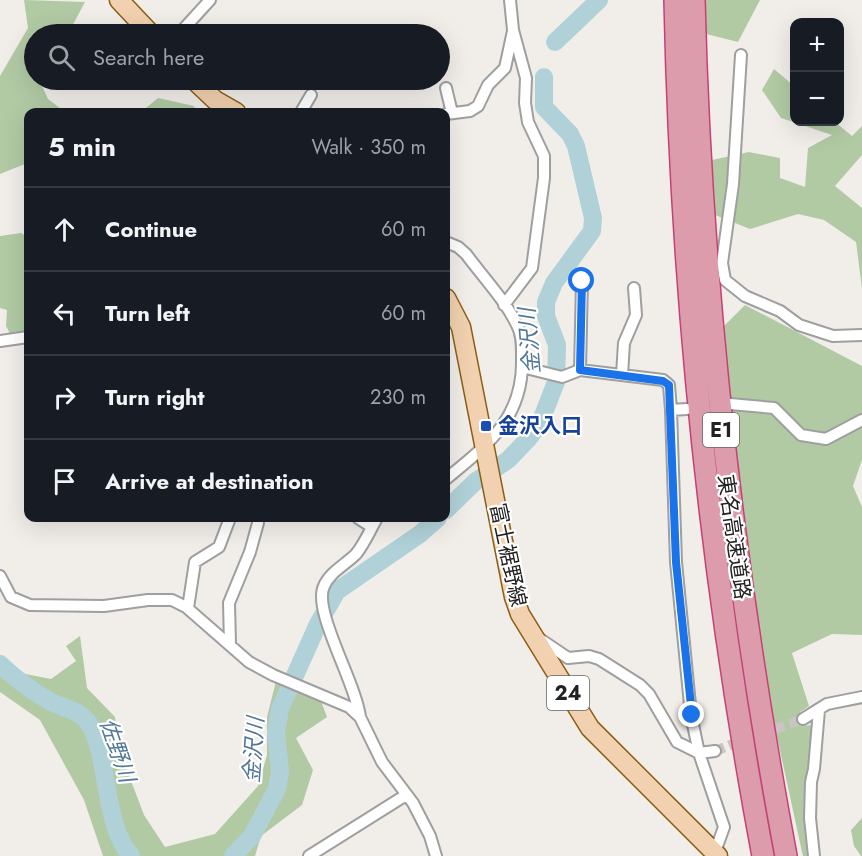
<!DOCTYPE html>
<html lang="en">
<head>
<meta charset="utf-8">
<style>
  body { margin:0; font-family:Jost,"Noto Sans JP",sans-serif; background:#242831; color:#f1f3f6 }
  .controls { position:absolute; right:18px; top:18px; display:grid; overflow:hidden; border-radius:12px; box-shadow:0 6px 24px #0002 }
  .controls button { width:54px; height:54px; display:grid; place-items:center; padding:0; border:0; border-bottom:2px solid #363941; background:#171b24; color:#f1f3f6; font:30px sans-serif }
  .stop { position:absolute; width:18px; height:18px; margin:-14px; border:4px solid #1a73e8; border-radius:50%; background:#fff }
  .stop.end { background:#1a73e8; border-color:#fff; box-shadow:0 2px 6px #0008 }
  .list { margin:0; padding:0; list-style:none }
  h2 { display:flex; justify-content:space-between; align-items:center; height:78px; margin:0; padding:0 24px; font-size:26px }
  h2 small { font-size:20px; font-weight:400; color:#9ea1a6 }
  .list li { display:grid; grid-template-columns:39px 1fr auto; gap:18px; align-items:center; box-sizing:border-box; height:84px; padding:0 24px; border-top:2px solid #363941 }
  .list b { display:block; font-size:22px; white-space:nowrap }
  .list em { font-size:20px; font-style:normal; color:#9ea1a6 }
  .icon { flex:none; width:33px; height:33px; fill:none; stroke:currentColor; stroke-width:2; stroke-linecap:round; stroke-linejoin:round }
  .map { position:relative; flex:none; width:862px; height:856px; overflow:hidden }
  .search { position:absolute; background:#171b24; box-shadow:0 6px 24px #0002; left:24px; top:24px; width:426px; height:66px; display:flex; align-items:center; gap:15px; box-sizing:border-box; padding:0 21px; border-radius:33px; color:#9ea1a6; font-size:22px }
  .panel { position:absolute; background:#171b24; box-shadow:0 6px 24px #0002; left:24px; top:108px; width:426px; height:414px; border-radius:12px }
  .map>svg:first-child { display:block }
</style>
</head>
<body>
<div class="map">
<svg width="862" height="856" viewBox="0 0 862 856">
  <rect width="100%" height="100%" fill="#f1eeea"/>
  <path fill="#b1caa4" d="M24,0L85,2L68,34H34V80H45L42,86L48,99L65,112H28V168L25,164L0,174V76L28,28Z
    M706,0H760L738,42L706,34Z
    M774,69L794,86V122H835L852,136L862,126V155L835,186L862,208V288L856,242L824,220L798,214L750,229L715,215L712,160L749,152L780,158V178L805,187L808,148L832,135L781,118L762,90Z
    M158,98L194,106L196,112H141Z
    M21,233L28,237V342L15,343L6,326L7,310L0,308V236Z
    M745,305L862,366V460L853,486L862,507V635L832,634L792,653L809,706L800,712L802,726L812,725L811,856H803L802,852L752,621L721,396L724,326Z
    M80,636L87,688L115,717L119,749L144,815L165,847L215,834L258,786L267,755V717L276,681L321,701L327,717L296,738L313,770L302,805L261,836L255,856H103L84,800L40,720L0,692V669L51,679L76,661L66,646Z
    M862,818V856H861L854,846L851,830Z"/>
  <g fill="none" stroke-linecap="round" stroke-linejoin="round">
    <path stroke="#b0d1d8" stroke-width="18" d="M555,42L599,0
      M446,510L476,481L508,460L529,438L540,423L556,382L557,345L546,316V302L554,283L592,231L593,218L576,146L570,134L544,107V77
      M0,664C15,678 30,690 48,700C62,709 81,709 90,725C110,763 103,824 131,856
      M233,856L252,836L277,789L280,771L276,733L280,709L318,624L337,591L420,534L438,518"/>
    <path stroke="#c8c5c2" stroke-width="10" stroke-dasharray="10 5" stroke-linecap="butt" d="M761,734L803,719
      M715,751L746,739"/>
    <g stroke="#9f9f9f" stroke-width="14">
      <path id="street" d="M179,34L210,0
        M741,55L733,184L722,263L725,280L745,296L780,311L799,325L833,336L862,335
        M446,88L452,113
        M301,112L311,95
        M446,114L470,111L478,106L488,85L505,68L513,31
        M446,242L458,247L466,254C483,277 505,300 517,325C523,336 522,350 522,361C523,419 486,446 446,479
        M504,305L532,268L544,178V156L528,122L525,103L526,78L513,30L510,0
        M0,341L28,337
        M522,367L562,377L580,370L663,380L669,385L671,410
        M580,370L582,281
        M622,375L624,343L636,315L634,288
        M730,404L774,408L801,435L826,439L862,420
        M687,409L671,410L676,562L691,715L699,753L724,827L715,852
        M358,518L372,527
        M0,576L11,597L30,605L104,606L148,600H172L186,607L249,662L273,675L349,707L360,717L382,762L413,803L430,836L436,856
        M188,608L195,562L219,547L230,518
        M537,637L568,658L589,656L599,659L640,685L649,694L677,742L699,753L715,751
        M230,644L229,603L250,552L258,523
        M360,717C356,683 312,610 324,586C330,572 345,565 356,554C365,543 370,530 377,518
        M803,719L827,704L862,697
        M309,856L406,795
        M814,856L810,818L811,782L814,769L819,710"/>
    </g>
    <g stroke="#8c5e14" stroke-width="21">
      <path id="primary" d="M119,0L151,34
        M194,80L215,100L236,112
        M446,298L461,327L514,597L520,614L590,728L718,856"/>
    </g>
    <g stroke="#c64075" stroke-width="24">
      <path id="highway" d="M675,0C681,287 710,574 763,856
        M694,0C701,288 733,573 786,856"/>
    </g>
    <use href="#street" stroke="#fff" stroke-width="10"/>
    <use href="#primary" stroke="#f1d1af" stroke-width="18"/>
    <use href="#highway" stroke="#dd9cac" stroke-width="21"/>
  </g>
  <g fill="none" stroke-linecap="round" stroke-linejoin="round">
    <path stroke="#1a73e8" stroke-width="8" d="M582,281L580,370L663,381L669,385L676,562L692,715"/>
  </g>
  <rect fill="#1a4fb4" stroke="#fff" stroke-width="2" x="480" y="420" width="12" height="12" rx="3"/>
  <g text-anchor="middle" stroke-width="4.5" stroke-linejoin="round" paint-order="stroke">
    <g fill="#fff" stroke="#646464" stroke-width="1.5">
      <rect x="703" y="413" width="36" height="34" rx="4.5"/>
      <rect x="547" y="676" width="42" height="34" rx="4.5"/>
    </g>
    <g font-size="20" font-weight="bold" fill="#222">
      <text x="721" y="437">E1</text>
      <text x="568" y="700">24</text>
    </g>
    <g font-size="21" font-weight="bold" fill="#164399" stroke="#fff" text-anchor="start">
      <text x="498" y="433">金沢入口</text>
    </g>
    <g font-size="21" fill="#222" stroke="#fff">
      <text transform="translate(734 537) rotate(82)" y="7">東名高速道路</text>
      <text transform="translate(508 555) rotate(78)" y="7">富士裾野線</text>
    </g>
    <g font-size="22" font-style="italic" fill="#527897" stroke="#fff">
      <text transform="translate(529 341) rotate(-95)" y="8">金沢川</text>
      <text transform="translate(118 750) rotate(71)" y="8">佐野川</text>
      <text transform="translate(253 750) rotate(-86)" y="8">金沢川</text>
    </g>
  </g>
</svg>
<div class="controls">
<button>+</button>
<button>−</button>
</div>
<div class="stop" style="left:582px;top:281px"></div>
<div class="stop end" style="left:692px;top:715px"></div>
<div class="search"><svg class="icon" aria-label="search" viewBox="0 0 24 24"><circle cx="10" cy="10" r="6"/><path d="M15 15l6 6"/></svg>Search here</div>
<section class="panel">
<h2>5 min<small>Walk · 350 m</small></h2>
<ul class="list">
<li><svg class="icon" aria-label="ahead" viewBox="0 0 24 24"><path d="M12 20V5M6 11l6-6 6 6"/></svg><div><b>Continue</b></div><em>60 m</em></li>
<li><svg class="icon" aria-label="left" viewBox="0 0 24 24"><path d="M17 20v-9H6M10 6l-5 5 5 5"/></svg><div><b>Turn left</b></div><em>60 m</em></li>
<li><svg class="icon" aria-label="right" viewBox="0 0 24 24"><path d="M7 20v-9h11M14 6l5 5-5 5"/></svg><div><b>Turn right</b></div><em>230 m</em></li>
<li><svg class="icon" aria-label="arrive" viewBox="0 0 24 24"><path d="M6 21V4h12l-3 4 3 4H6"/></svg><div><b>Arrive at destination</b></div></li>
</ul>
</section>
</div>
</body>
</html>
